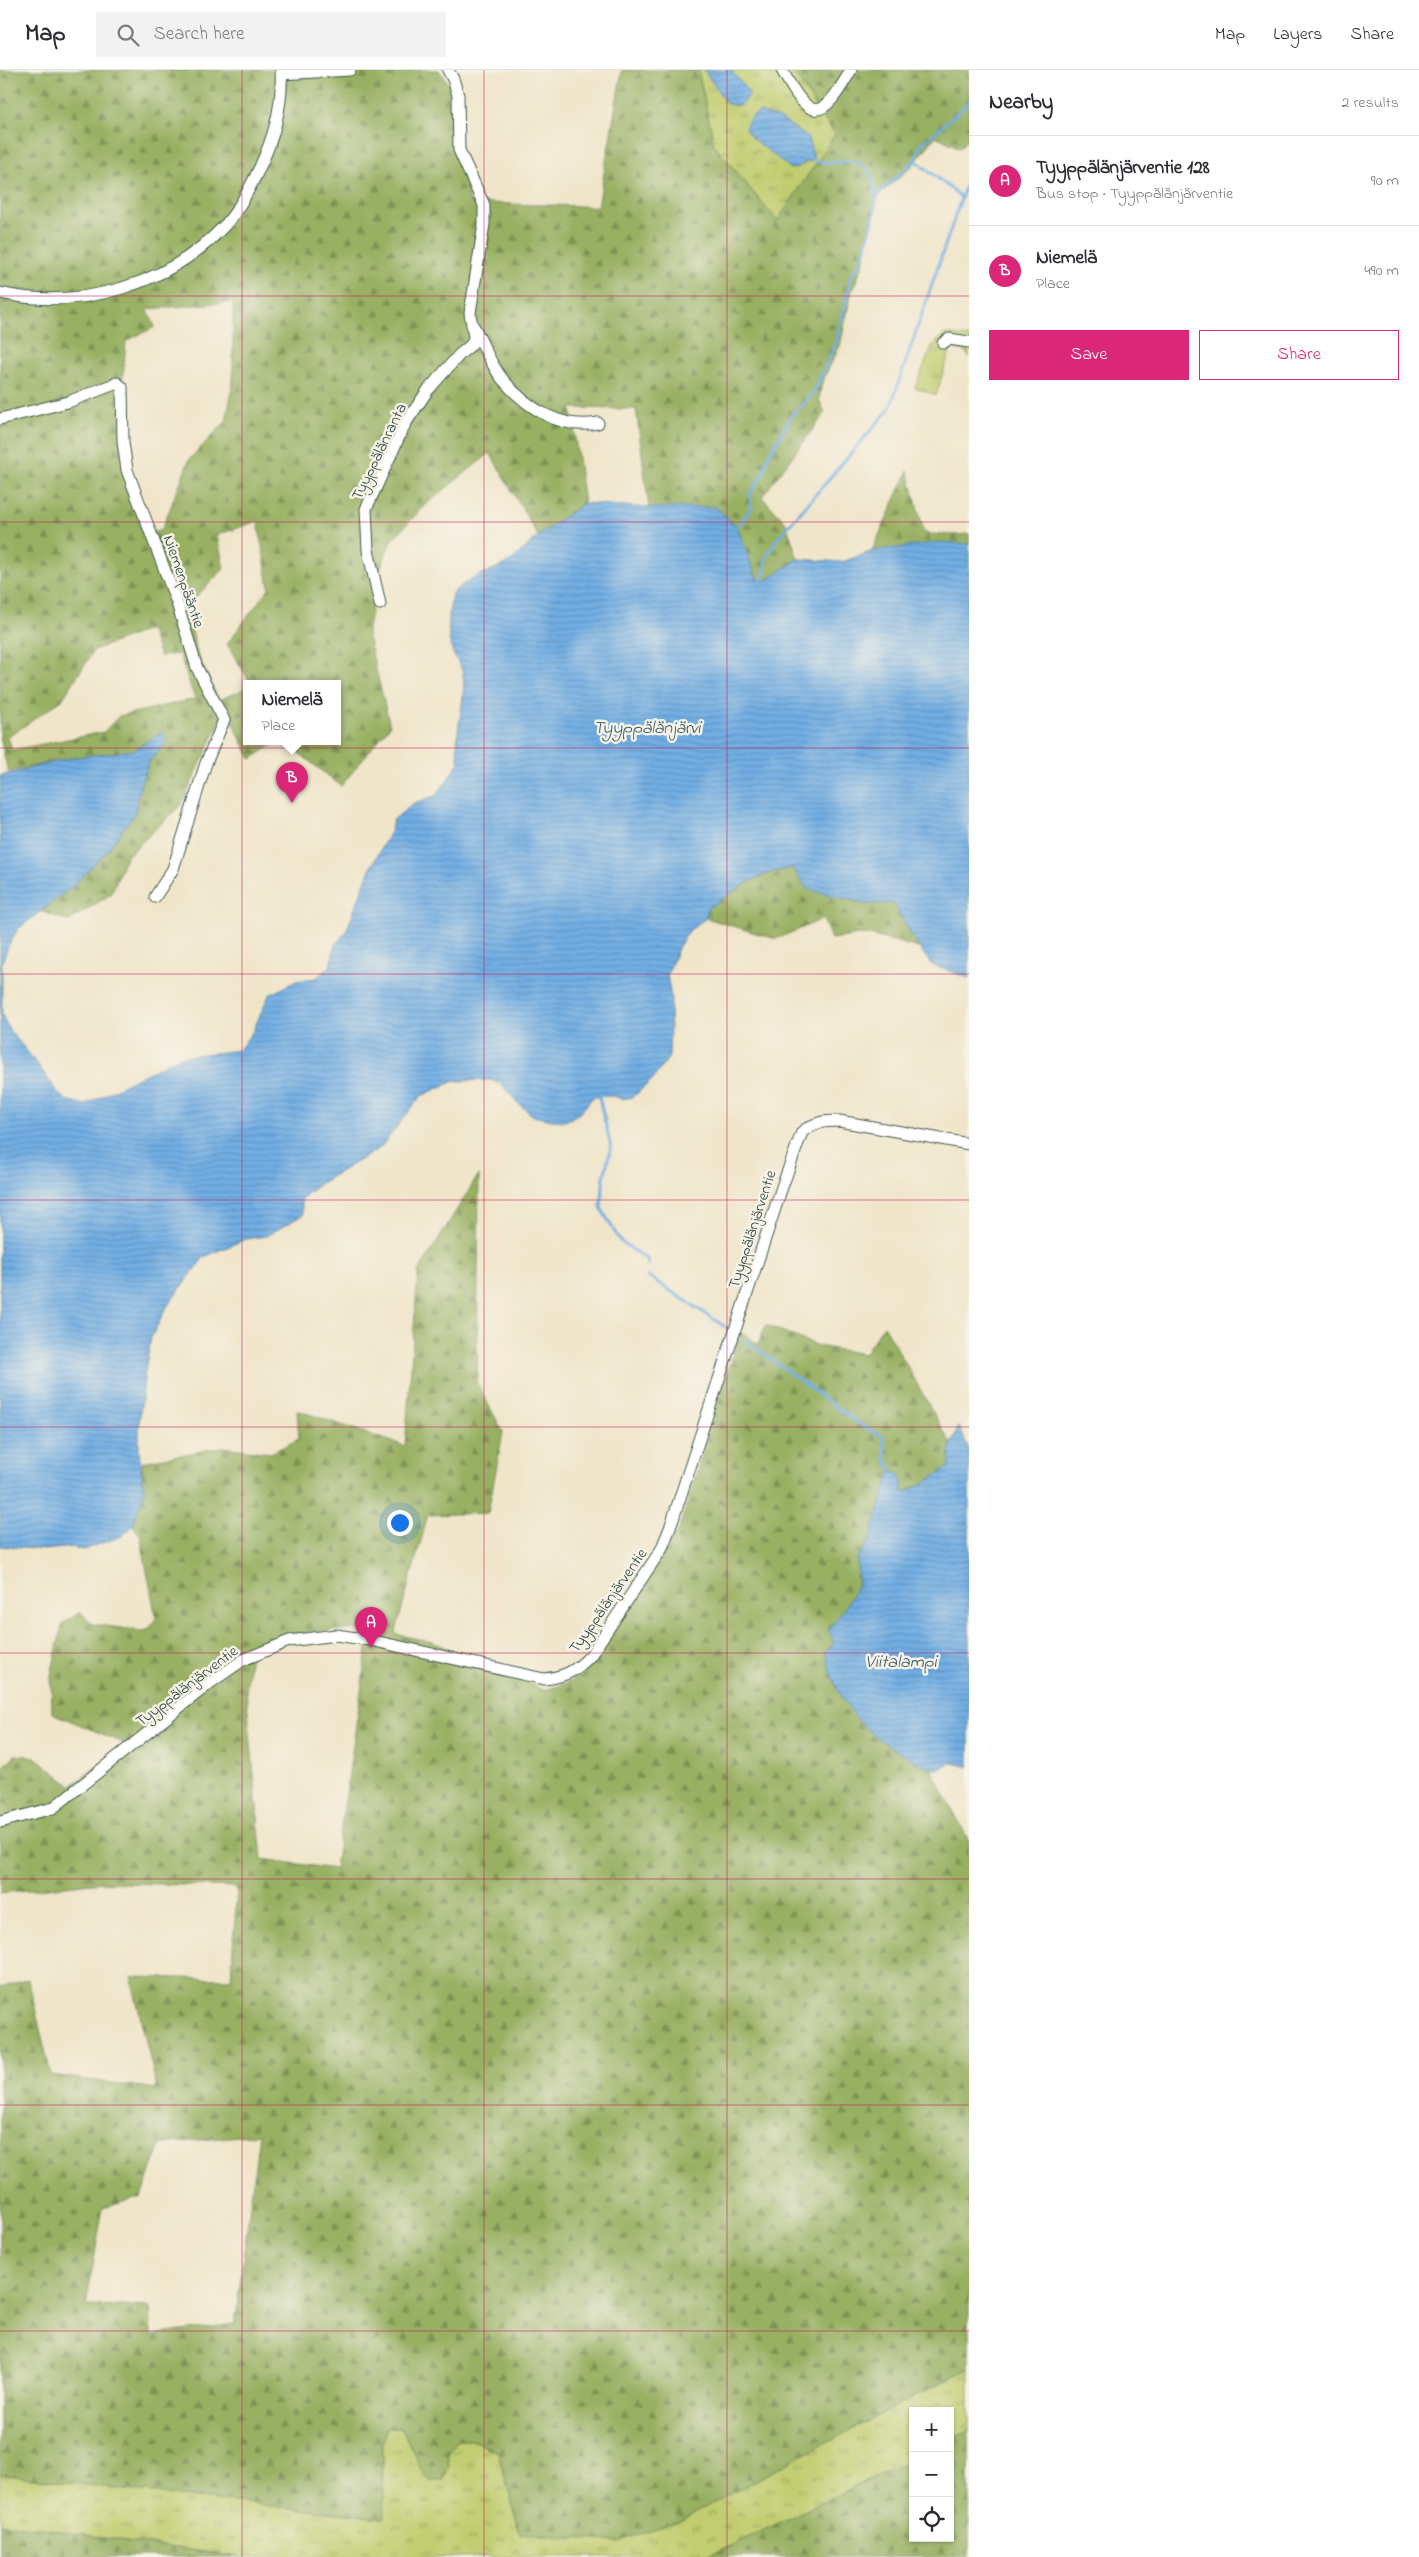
<!DOCTYPE html>
<html lang="en">
<head>
<meta charset="utf-8">
<style>
  body { margin:0; font-family:"Indie Flower",sans-serif; background:#f2f2f3; color:#2b2b33 }
  .controls { position:absolute; right:15px; bottom:15px; display:grid; overflow:hidden; border-radius:0px; box-shadow:0 1px 4px #0004 }
  .controls button { width:45px; height:45px; display:grid; place-items:center; padding:0; border:0; border-bottom:1px solid #e1e1e2; background:#fff; color:#2b2b33; font:25px sans-serif }
  .you { position:absolute; left:399px; top:1452px; width:18px; height:18px; margin:-12px; border:4px solid #fff; border-radius:50%; background:#1a73e8; box-shadow:0 0 0 8px #1a73e833 }
  .badge { display:grid; place-items:center; width:32px; height:32px; border-radius:50%; background:#db2777; color:#fff; font-size:16px; font-weight:700 }
  .pin { position:absolute; translate:-50% -41px; filter:drop-shadow(0 1px 2px #0008) }
  .pin::after { content:''; position:absolute; top:26px; width:18px; height:15px; background:inherit; clip-path:polygon(0 0,100% 0,50% 100%) }
  .popup { position:absolute; left:243px; top:610px; width:98px; height:65px; box-sizing:border-box; display:grid; place-content:center; border-radius:0px; background:#fff; filter:drop-shadow(0 1px 4px #0005); font-size:16px; white-space:nowrap; color:#7c7c81 }
  .popup b { font-size:19px; color:#2b2b33 }
  .popup::after { content:''; position:absolute; left:50%; top:100%; margin-left:-10px; border:10px solid transparent; border-top-color:#fff }
  .list { margin:0; padding:0; list-style:none }
  h2 { display:flex; justify-content:space-between; align-items:center; height:65px; margin:0; padding:0 20px; font-size:21px }
  h2 small { font-size:16px; font-weight:400; color:#7c7c81 }
  .list li { display:grid; grid-template-columns:32px 1fr auto; gap:15px; align-items:center; box-sizing:border-box; height:90px; padding:0 20px; border-top:1px solid #e1e1e2 }
  .list b { display:block; font-size:19px; white-space:nowrap }
  .list p { margin:0; font-size:16px; white-space:nowrap; color:#7c7c81 }
  .list em { font-size:16px; font-style:normal; color:#7c7c81 }
  .actions { display:flex; gap:10px; padding:15px 20px }
  .actions a { flex:1; padding:11px 0; border:1px solid #db2777; border-radius:0px; text-align:center; font-size:18px; color:#db2777 }
  .actions .main { background:#db2777; color:#fff }
  .icon { flex:none; width:28px; height:28px; fill:none; stroke:currentColor; stroke-width:2; stroke-linecap:round; stroke-linejoin:round }
  .map { position:relative; flex:none; width:969px; height:2487px; overflow:hidden }
  header { display:flex; align-items:center; gap:30px; box-sizing:border-box; height:70px; padding:0 25px; background:#fff; border-bottom:1px solid #e1e1e2 }
  header strong { font-size:24px }
  nav { display:flex; gap:28px; margin-inline-start:auto; font-size:18px }
  .search { width:350px; height:45px; background:#f2f2f3; display:flex; align-items:center; gap:12px; box-sizing:border-box; padding:0 18px; border-radius:0px; color:#7c7c81; font-size:19px }
  main { display:flex }
  aside { flex:1; background:#fff }
  .map>svg:first-child { display:block }
</style>
</head>
<body>
<header>
<strong>Map</strong>
<div class="search"><svg class="icon" aria-label="search" viewBox="0 0 24 24"><circle cx="10" cy="10" r="6"/><path d="M15 15l6 6"/></svg>Search here</div>
<nav><a>Map</a><a>Layers</a><a>Share</a></nav>
</header>
<main>
<div class="map">
<svg width="969" height="2487" viewBox="0 0 969 2487">
  <defs>
    <pattern id="grass-tufts" width="24" height="20" patternUnits="userSpaceOnUse" patternTransform="scale(1.25)"><rect width="24" height="20" fill="#c1cd6f"/><path d="M3 7l-1-3M5 7V3M7 7l1-3M15 17l-1-3M17 17v-4M19 17l1-3" fill="none" stroke="#9ca85c"/></pattern>
    <pattern id="forest-firs" width="22" height="20" patternUnits="userSpaceOnUse" patternTransform="scale(1.25)"><rect width="22" height="20" fill="#98b062"/><path d="M5 1l3.5 6h-7zM16 11l3.5 6h-7z" fill="#7b9052"/></pattern>
    <pattern id="water-rules" width="6" height="5" patternUnits="userSpaceOnUse" patternTransform="scale(1.25)"><rect width="6" height="5" fill="#72aee4"/><path d="M0 2.5h6" fill="none" stroke="#5d8fba"/></pattern>
  </defs>
  <rect width="100%" height="100%" fill="#f7f3e8"/>
  <filter id="ink" filterUnits="userSpaceOnUse"><feTurbulence type="fractalNoise" baseFrequency=".02" numOctaves="2"/><feDisplacementMap in="SourceGraphic" scale="10" xChannelSelector="R" yChannelSelector="G"/><feConvolveMatrix kernelMatrix="1 2 1 2 8 2 1 2 1" color-interpolation-filters="sRGB"/></filter>
  <filter id="wash" filterUnits="userSpaceOnUse"><feTurbulence type="fractalNoise" baseFrequency=".0096" numOctaves="4" result="noise"/><feDisplacementMap in="SourceGraphic" scale="20" xChannelSelector="R" yChannelSelector="G"/><feGaussianBlur stdDeviation="1.12" result="paint"/><feColorMatrix in="noise" values="0 0 0 0 0 0 0 0 0 0 0 0 0 0 0 0 0 1.4 0 .05"/><feComposite in="paint" operator="in"/></filter>
  <g filter="url(#wash)">
    <rect width="100%" height="100%" fill="#f0e5c9"/>
    <path fill="url(#grass-tufts)" stroke="#708552" fill-rule="evenodd" d="M698,0H704L727,34L749,23L731,0H792L835,65L777,151L714,75ZM781,49L808,68L814,89L791,99L746,61Z
      M944,264L969,267V287L965,281L951,278L936,325L915,318L932,276Z
      M969,2298V2360L950,2369V2341H913V2389L707,2487H240L0,2453V2404L126,2420L382,2448C388,2418 376,2387 387,2358H402L421,2399L449,2397L447,2383L457,2370H472L498,2382L520,2463L619,2472L678,2451Z"/>
    <path fill="url(#forest-firs)" stroke="#5c764b" fill-rule="evenodd" d="M0,0H439L449,14L469,131C512,136 555,134 598,137L622,0H698L714,75L777,151L835,65L792,0H969V68L959,78L936,66L912,96L878,126L862,197L852,220L840,276L822,312L819,329L825,343L762,427L786,453L798,489L766,511L757,509L737,457L716,437L649,438L636,339L571,338L584,433L538,466L490,383L425,435L391,471L378,504L367,563L390,656L341,716L285,672H337V614H251L227,574L269,518L258,451L217,465L224,499L186,537L198,586L219,630L247,618V672H277L251,689L229,646L221,650L181,735L126,787L111,824L69,851L39,841L73,816L107,781L135,743L141,712L149,692L168,671L162,662L134,680L70,688L8,702L0,667ZM233,232V314L226,351L189,390L162,459L148,463L121,387V331L126,271L155,257L147,239ZM150,559L160,586L179,584L195,629L119,646L104,662L12,680L8,667L62,630L94,580Z
      M908,401L923,459L927,464L953,465L969,464V474L872,481Z
      M794,798L866,834L893,833L919,878L866,864L831,869L823,849L776,869L706,848L708,838C737,819 758,802 794,798Z
      M479,1104L477,1313L503,1362L488,1443L428,1445L395,1564L433,1572L543,1620L568,1613L595,1590L679,1459L740,1262L758,1274L766,1255L818,1276L864,1284L884,1255L951,1374L949,1397L921,1415L881,1431L878,1447L870,1471L857,1489L858,1514L848,1533L914,1691L931,1699L969,1771V2298L678,2451L619,2472L520,2463L498,2382L472,2370H457L447,2383L449,2397L444,2411H430L421,2399L402,2358H387C376,2386 385,2418 385,2448H382L126,2420L0,2404V1918L28,1909L51,2005L157,2019L131,1907L231,1909L237,1817L102,1812L0,1823V1700L15,1685L35,1687L71,1716L126,1674L52,1643L51,1606L62,1554L81,1542L92,1554L143,1561L149,1559L156,1548L140,1464L133,1456L144,1422L142,1392L223,1377L271,1383L299,1369L297,1340L405,1376L418,1202ZM370,1559L335,1799L262,1789L246,1620L252,1577L311,1561ZM259,2064L235,2254L151,2265L150,2237L86,2235L103,2138L141,2127L161,2074Z
      M969,2360V2487H707L913,2389V2468H950V2369Z
      M0,2453L223,2485L240,2487H0Z"/>
    <path fill="url(#water-rules)" stroke="#48768c" d="M704,0H731L749,23L748,27L740,36L727,34Z
      M760,42L781,49L808,68L814,89L811,92L806,91L799,97L791,99L752,68L745,58L751,47Z
      M584,433L649,438L716,437L737,457L757,509L765,511L798,489L842,492L873,481L940,472L969,474V908L932,895L919,878L893,833L866,834L807,819L793,798C758,802 737,819 708,838L706,848L689,861L679,876L667,905L671,927L669,987L654,1008L633,1027L622,1029L613,1026L593,1027L581,1042L566,1051L551,1050L533,1046L517,1032L501,1014L490,1010L454,1011L421,1026L380,1078L321,1113L301,1129L303,1145L266,1166L246,1169L204,1187L168,1235L151,1268L145,1301L139,1354V1379L144,1422L133,1456L122,1466L84,1480L72,1477L45,1480L0,1476V706L70,688L134,680L162,662L168,671L149,692L141,712L135,743L107,781L73,816L18,859L8,876L2,893V945L10,961L36,992L58,1023L66,1030L85,1035L179,987L239,980L253,961L269,925L296,911L316,908L330,897L335,875L346,862L370,799L391,760L393,750L414,733L437,725L459,692C452,664 467,633 463,604C462,596 454,588 452,580C446,560 449,543 452,523L471,509L510,492L538,466Z
      M959,1356L969,1380V1697L950,1692L940,1699H931C874,1671 840,1647 825,1582L834,1574L829,1560L848,1533L858,1514L857,1489L870,1470L891,1399L901,1406L903,1423L921,1415L949,1397L951,1374Z"/>
    <g fill="none" stroke-linecap="round" stroke-linejoin="round">
      <path stroke="#72aee4" stroke-width="3" d="M915,90L921,75L969,32
        M878,124L915,90L961,127
        M737,457L751,439L750,424L764,402L768,387L791,346L814,322L836,273L852,203L860,195C868,164 889,121 863,95C846,87 829,97 813,90
        M762,510L765,501V490L774,473L890,338L969,105
        M599,1027L611,1077L604,1107L601,1138L620,1171L648,1190V1195
        M648,1206L730,1260
        M745,1270L859,1354L883,1367L886,1389L891,1399"/>
    </g>
  </g>
  <g filter="url(#ink)">
    <g fill="none" stroke-linecap="round" stroke-linejoin="round">
      <g stroke="#3e564a" stroke-width="13">
        <path id="minor" d="M782,0C811,54 822,51 851,0
          M281,4L350,0
          M0,223C80,241 170,215 226,154C240,138 250,118 259,99C274,68 283,35 281,0
          M474,257C483,274 491,296 504,311C527,338 561,360 598,353
          M943,273L949,269L969,272
          M0,349L68,332L117,313L122,317L123,372L127,400L176,530L197,598L224,650L206,693L173,799L155,827
          M380,534L368,480L366,439L405,354L428,320L460,284L471,275L474,268L470,243L484,154V135L459,80L458,25L453,9L448,0
          M0,1752L53,1738L210,1613L243,1590L289,1571L336,1565L370,1570L544,1609C564,1607 576,1601 590,1586L661,1480L670,1458L782,1117L802,1062C814,1052 824,1051 839,1051L969,1074"/>
      </g>
      <use href="#minor" stroke="#fff" stroke-width="11"/>
    </g>
  </g>
  <path fill="none" stroke="#c2185b" stroke-width="1" stroke-opacity="0.55" d="M242,0V2487M484,0V2487M727,0V2487M0,226H969M0,452H969M0,678H969M0,904H969M0,1130H969M0,1357H969M0,1583H969M0,1809H969M0,2035H969M0,2261H969"/>
  <g text-anchor="middle" stroke-width="5" stroke-linejoin="round" paint-order="stroke">
    <g font-size="16" fill="#1f3d34" stroke="#f7f3e8">
      <text transform="translate(378 381) rotate(-64)" y="6">Tyyppälänranta</text>
      <text transform="translate(185 511) rotate(71)" y="6">Niemenpääntie</text>
      <text transform="translate(751 1159) rotate(-72)" y="6">Tyyppälänjärventie</text>
      <text transform="translate(607 1530) rotate(-55)" y="6">Tyyppälänjärventie</text>
      <text transform="translate(186 1615) rotate(-37)" y="6">Tyyppälänjärventie</text>
    </g>
    <g font-size="18" font-style="italic" fill="#345960" stroke="#f7f3e8">
      <text x="647" y="663">Tyyppälänjärvi</text>
      <text x="901" y="1597">Viitalampi</text>
    </g>
  </g>
</svg>
<div class="controls">
<button>+</button>
<button>−</button>
<button><svg class="icon" aria-label="locate" viewBox="0 0 24 24"><circle cx="12" cy="12" r="6"/><path d="M12 2v4M12 18v4M2 12h4M18 12h4"/></svg></button>
</div>
<div class="you"></div>
<div class="pin badge" style="left:371px;top:1578px">A</div>
<div class="pin badge" style="left:292px;top:733px">B</div>
<div class="popup"><b>Niemelä</b>Place</div>
</div>
<aside>
<h2>Nearby<small>2 results</small></h2>
<ul class="list">
<li><span class="badge">A</span><div><b>Tyyppälänjärventie 128</b><p>Bus stop · Tyyppälänjärventie</p></div><em>90 m</em></li>
<li><span class="badge">B</span><div><b>Niemelä</b><p>Place</p></div><em>490 m</em></li>
</ul>
<div class="actions"><a class="main">Save</a><a>Share</a></div>
</aside>
</main>
</body>
</html>
